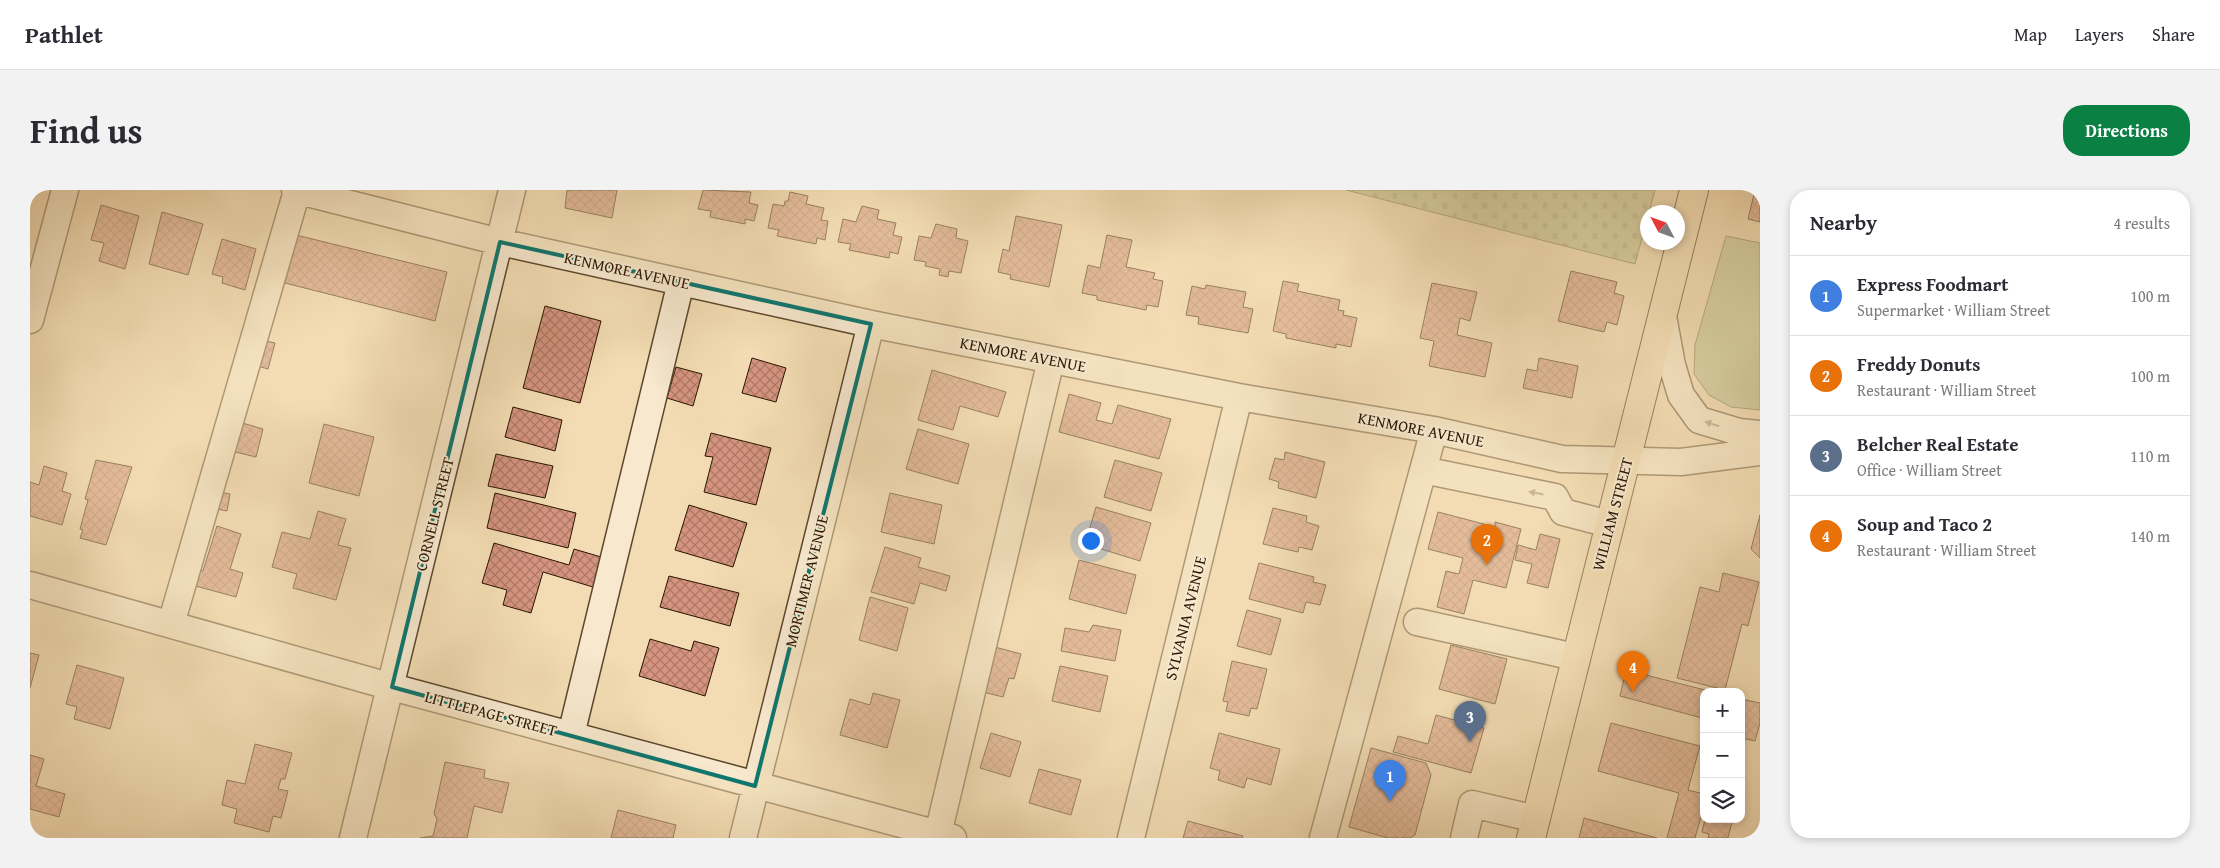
<!DOCTYPE html>
<html lang="en">
<head>
<meta charset="utf-8">
<style>
  body { margin:0; font-family:"Gentium Book Plus",serif; background:#f2f2f3; color:#2b2b33 }
  .controls { position:absolute; right:15px; bottom:15px; display:grid; overflow:hidden; border-radius:10px; box-shadow:0 2px 8px #0003 }
  .controls button { width:45px; height:45px; display:grid; place-items:center; padding:0; border:0; border-bottom:1px solid #e1e1e2; background:#fff; color:#2b2b33; font:25px sans-serif }
  .compass { position:absolute; left:1610px; top:15px; width:45px; height:45px; border-radius:50%; background:#fff; box-shadow:0 2px 8px #0003; rotate:311deg }
  .you { position:absolute; left:1060px; top:350px; width:18px; height:18px; margin:-12px; border:4px solid #fff; border-radius:50%; background:#1a73e8; box-shadow:0 0 0 8px #1a73e833 }
  .badge { display:grid; place-items:center; width:32px; height:32px; border-radius:50%; background:#0b8043; color:#fff; font-size:16px; font-weight:700 }
  .pin { position:absolute; translate:-50% -41px; filter:drop-shadow(0 1px 2px #0008) }
  .pin::after { content:''; position:absolute; top:26px; width:18px; height:15px; background:inherit; clip-path:polygon(0 0,100% 0,50% 100%) }
  .list { margin:0; padding:0; list-style:none }
  h2 { display:flex; justify-content:space-between; align-items:center; height:65px; margin:0; padding:0 20px; font-size:21px }
  h2 small { font-size:16px; font-weight:400; color:#7c7c81 }
  .list li { display:grid; grid-template-columns:32px 1fr auto; gap:15px; align-items:center; box-sizing:border-box; height:80px; padding:0 20px; border-top:1px solid #e1e1e2 }
  .list b { display:block; font-size:19px; white-space:nowrap }
  .list p { margin:0; font-size:16px; white-space:nowrap; color:#7c7c81 }
  .list em { font-size:16px; font-style:normal; color:#7c7c81 }
  .icon { flex:none; width:28px; height:28px; fill:none; stroke:currentColor; stroke-width:2; stroke-linecap:round; stroke-linejoin:round }
  .map { position:relative; flex:none; width:1730px; height:648px; overflow:hidden; border-radius:20px }
  header { display:flex; align-items:center; gap:30px; box-sizing:border-box; height:70px; padding:0 25px; background:#fff; border-bottom:1px solid #e1e1e2 }
  header strong { font-size:24px }
  nav { display:flex; gap:28px; margin-inline-start:auto; font-size:18px }
  .intro { display:flex; align-items:center; justify-content:space-between; box-sizing:border-box; height:120px; padding:0 30px }
  h1 { margin:0; font-size:35px }
  .button { padding:12px 22px; border-radius:20px; background:#0b8043; color:#fff; font-size:18px; font-weight:700 }
  main { display:flex; gap:30px; padding:0 30px }
  aside { flex:1; background:#fff; border-radius:20px; box-shadow:0 2px 8px #0003 }
  .map>svg:first-child { display:block }
</style>
</head>
<body>
<header>
<strong>Pathlet</strong>
<nav><a>Map</a><a>Layers</a><a>Share</a></nav>
</header>
<div class="intro"><h1>Find us</h1><a class="button">Directions</a></div>
<main>
<div class="map">
<svg width="1730" height="648" viewBox="0 0 1730 648">
  <defs>
    <pattern id="cemetery-stones" width="16" height="16" patternUnits="userSpaceOnUse" patternTransform="scale(1.25)"><rect width="16" height="16" fill="#b8c18e"/><path d="M2 7V4a2 2 0 0 1 4 0v3zM10 15v-3a2 2 0 0 1 4 0v3z" fill="#9ea579"/></pattern>
    <pattern id="building-cross-hatch" width="8" height="8" patternUnits="userSpaceOnUse" patternTransform="scale(1.25)"><rect width="8" height="8" fill="#d5947f"/><path d="M0 0l8 8M0 8l8-8" fill="none" stroke="#ad7866"/></pattern>
  </defs>
  <rect width="100%" height="100%" fill="#f3dcb3"/>
  <filter id="stains"><feTurbulence type="fractalNoise" baseFrequency=".004" numOctaves="4"/><feColorMatrix values="0 0 0 0 .2 0 0 0 0 .09 0 0 0 0 .02 0 0 0 .5 -.17"/></filter>
  <radialGradient id="worn" r=".72"><stop offset=".6" stop-color="#630" stop-opacity="0"/><stop offset="1" stop-color="#630" stop-opacity=".3"/></radialGradient>
  <path fill="url(#cemetery-stones)" stroke="#716b47" d="M1316,0H1625L1605,74Z"/>
  <path fill="#b8c18e" stroke="#716b47" d="M1696,46L1730,53V220L1701,217L1679,205L1664,184L1665,155Z"/>
  <path fill="url(#building-cross-hatch)" stroke="#2a1500" d="M537,0H587L582,28L535,18Z
    M673,0L721,2L719,13L728,15L724,31L715,29V34L680,27L681,21L668,19Z
    M1725,0H1730V32L1718,29Z
    M760,2L778,6L776,14L794,18L791,30L798,31L795,50L787,48L786,54L747,46L749,40L738,38L743,14L754,16L755,11H758Z
    M71,15L109,26L95,79L69,71L74,53L61,50Z
    M832,16L849,20L847,29L866,33L863,45L872,47L868,64L860,62L859,68L819,60L821,54L808,52L813,29L826,32Z
    M132,22L173,34L158,85L119,74Z
    M986,26L1032,35L1019,97L980,89L981,85L968,82L973,59L979,61Z
    M906,34L927,39L926,48L938,51L931,83L919,81L918,87L909,85L910,79L895,76L896,72L884,70L889,46L901,48Z
    M266,45L417,82L405,131L255,93Z
    M1077,45L1102,50L1096,77L1125,83L1123,89L1133,91L1128,117L1117,115L1116,120L1067,110V106L1052,103L1058,75L1070,78Z
    M192,49L226,59L215,100L192,93L193,87L182,84Z
    M1541,81L1587,92L1584,103L1594,106L1587,135L1577,132L1574,142L1528,131Z
    M1253,91L1269,94L1267,101L1310,110L1308,120L1314,121L1313,125L1327,128L1321,157L1306,154V158L1256,148V144L1243,141Z
    M1402,93L1447,102L1440,131L1430,128L1427,145L1462,153L1455,187L1399,176L1404,151L1390,148Z
    M1176,95L1216,102L1213,117L1223,119L1218,143L1168,134L1169,127L1156,125L1162,96L1175,99Z
    M515,116L571,131L550,213L493,198Z
    M231,150L245,153L238,179L224,175Z
    M722,168L756,178L746,212L712,203Z
    M1509,168L1548,176L1542,208L1493,198L1497,179L1507,181Z
    M646,177L672,184L663,216L637,208Z
    M902,180L976,202L968,227L930,216L923,240L888,230Z
    M1039,204L1071,213L1066,230L1082,234L1088,215L1141,229L1129,269L1029,242Z
    M483,217L532,230L525,261L475,247Z
    M209,232L233,239L226,267L201,261Z
    M294,234L344,247L329,306L279,293Z
    M888,239L939,254L928,294L876,279Z
    M681,243L741,258L726,315L674,302L683,267L675,266Z
    M1255,262L1295,272L1286,308L1248,298L1249,292L1239,289L1245,268L1254,270Z
    M466,264L523,276L515,308L458,296Z
    M66,270L102,277L76,355L50,348L53,340L50,339L58,310L55,309Z
    M1085,270L1132,283L1121,321L1074,307Z
    M14,276L37,283L32,301L41,304L32,335L0,326V292L9,295Z
    M190,302L200,304L197,321L187,319Z
    M465,303L546,323L538,358L457,338Z
    M860,303L912,315L904,354L851,342Z
    M659,315L717,333L703,377L645,360Z
    M1066,317L1121,333L1110,371L1055,354Z
    M1243,318L1277,326L1276,332L1289,336L1282,360L1269,357L1268,362L1233,354Z
    M288,321L316,329L308,355L321,358L306,410L263,398L267,384L242,377L252,342L280,349Z
    M1408,322L1465,337V332L1491,339L1476,398L1443,390L1434,424L1407,417L1416,381L1429,384L1433,368L1398,359Z
    M1730,325V368L1721,359Z
    M187,336L211,344L200,379L213,383L206,407L162,395L167,379L173,381Z
    M1510,344L1530,349L1518,398L1497,393L1502,374L1485,370L1488,355L1506,360Z
    M464,353L539,375L544,359L571,367L563,397L513,382L501,423L473,415L477,400L452,393Z
    M855,357L891,368L888,377L920,386L916,401L890,393L884,414L841,402Z
    M1049,370L1106,385L1096,424L1039,409Z
    M1229,373L1284,387L1283,392L1296,395L1290,415L1276,412L1273,423L1219,409Z
    M1693,383L1729,392L1718,436L1712,434L1695,500L1647,488L1670,397L1689,402Z
    M639,386L709,403L700,436L630,417Z
    M840,407L878,418L867,461L829,450Z
    M1217,420L1251,429L1241,465L1207,456Z
    M1063,435L1091,440L1085,471L1031,461L1035,438L1059,442Z
    M620,449L661,461L664,451L689,458L675,506L609,486Z
    M1421,455L1477,469L1465,514L1409,499Z
    M961,456L991,464L984,489L979,488L973,507L949,501Z
    M0,463L9,465L0,498Z
    M1202,471L1237,479L1227,519L1221,518L1219,526L1196,521L1198,512L1193,511Z
    M47,475L94,488L80,539L44,529L47,517L36,514Z
    M1030,476L1078,486L1070,522L1022,511Z
    M1596,480L1683,502H1674V538L1671,537L1672,528L1590,506Z
    M843,503L870,510L857,558L810,545L820,509L840,515Z
    M1711,509L1730,513V533L1725,551L1711,548Z
    M1406,525L1454,538L1441,583L1363,562L1368,546L1398,554Z
    M1581,533L1670,556L1658,600L1674,604V616L1665,648H1637L1649,603L1568,581Z
    M961,543L991,552L980,587L950,578Z
    M1189,543L1250,559L1241,595L1217,588L1214,598L1188,590L1190,581L1180,578Z
    M225,554L262,563L255,589H251L248,599L258,601L251,628L243,626L239,642L204,633L207,619L192,615L197,590L215,594Z
    M1341,558L1396,573L1401,585L1385,645L1380,648H1358L1319,637Z
    M0,565L14,569L6,596L35,604L29,627L0,619Z
    M415,572L455,580L454,588L479,593L472,623L444,616L437,648H390L403,646L407,629L404,624Z
    M1009,579L1051,590L1041,625L999,613Z
    M588,620L646,635L643,648H581Z
    M1554,628L1627,648H1549Z
    M1675,629L1702,632L1698,648H1678L1679,644L1672,642Z
    M1158,631L1213,646L1212,648H1153Z"/>
  <g fill="none" stroke-linecap="round" stroke-linejoin="round">
    <g stroke="#5c472d" stroke-width="29">
      <path id="minor" d="M265,0L470,52L841,134L1209,207L1404,240L1532,269L1651,272L1730,262
        M1633,126L1642,175L1651,205L1669,230L1709,242L1730,244
        M0,130L35,0
        M1393,280L1525,307L1533,322L1579,334
        M0,395L362,497L923,648
        M1387,432L1545,467
        M141,434L267,1
        M541,545L651,92
        M908,644L1021,170
        M323,648L482,0
        M713,648L841,134
        M1101,648L1209,207
        M1293,648L1404,240
        M1434,648L1442,614L1506,629"/>
    </g>
    <g stroke="#2a1500" stroke-width="30">
      <path id="major" d="M1501,648L1664,0"/>
    </g>
    <use href="#minor" stroke="#f7e8ce" stroke-width="26"/>
    <use href="#major" stroke="#f3dcb3" stroke-width="28"/>
  </g>
  <defs><path id="oneway-solid" d="M-6-.8H1V-3.2L6.5 0L1 3.2V.8H-6Z" transform="scale(1.25)"/></defs>
  <g fill="#9b8971">
    <use href="#oneway-solid" transform="translate(1682 234) rotate(-163)"/>
    <use href="#oneway-solid" transform="translate(1506 303) rotate(-169)"/>
  </g>
  <path d="M0 0H1730V648H0ZM470,52L841,134L725,596L362,497Z" fill="#f3dcb3" fill-opacity=".55" fill-rule="evenodd"/>
  <path fill="none" stroke="#0f766e" stroke-width="4" stroke-linejoin="round" d="M470,52L841,134L725,596L362,497Z"/>
  <g text-anchor="middle" stroke-width="4" stroke-linejoin="round" paint-order="stroke">
    <g font-size="16" fill="#2a1500" stroke="#f7e8ce">
      <text transform="translate(597 80) rotate(12)" y="6">KENMORE AVENUE</text>
      <text transform="translate(993 164) rotate(11)" y="6">KENMORE AVENUE</text>
      <text transform="translate(1391 239) rotate(11)" y="6">KENMORE AVENUE</text>
      <text transform="translate(404 324) rotate(-76)" y="6">CORNELL STREET</text>
      <text transform="translate(1582 324) rotate(-75)" y="6">WILLIAM STREET</text>
      <text transform="translate(776 391) rotate(-76)" y="6">MORTIMER AVENUE</text>
      <text transform="translate(1155 428) rotate(-76)" y="6">SYLVANIA AVENUE</text>
      <text transform="translate(461 523) rotate(15)" y="6">LITTLEPAGE STREET</text>
    </g>
  </g>
  <rect width="100%" height="100%" filter="url(#stains)"/>
  <rect width="100%" height="100%" fill="url(#worn)"/>
</svg>
<div class="controls">
<button>+</button>
<button>−</button>
<button><svg class="icon" aria-label="layers" viewBox="0 0 24 24"><path d="M12 4l9 5-9 5-9-5zM3 14l9 5 9-5"/></svg></button>
</div>
<svg class="compass" viewBox="-18 -18 36 36"><path d="M0-13l5 13h-10z" fill="#e53935"/><path d="M0 13l5-13h-10z" fill="#7c7c81"/></svg>
<div class="you"></div>
<div class="pin badge" style="left:1360px;top:611px;background:#3f7fe0">1</div>
<div class="pin badge" style="left:1457px;top:375px;background:#e8710a">2</div>
<div class="pin badge" style="left:1440px;top:552px;background:#5c6f8a">3</div>
<div class="pin badge" style="left:1603px;top:502px;background:#e8710a">4</div>
</div>
<aside>
<h2>Nearby<small>4 results</small></h2>
<ul class="list">
<li><span class="badge" style="background:#3f7fe0">1</span><div><b>Express Foodmart</b><p>Supermarket · William Street</p></div><em>100 m</em></li>
<li><span class="badge" style="background:#e8710a">2</span><div><b>Freddy Donuts</b><p>Restaurant · William Street</p></div><em>100 m</em></li>
<li><span class="badge" style="background:#5c6f8a">3</span><div><b>Belcher Real Estate</b><p>Office · William Street</p></div><em>110 m</em></li>
<li><span class="badge" style="background:#e8710a">4</span><div><b>Soup and Taco 2</b><p>Restaurant · William Street</p></div><em>140 m</em></li>
</ul>
</aside>
</main>
</body>
</html>
